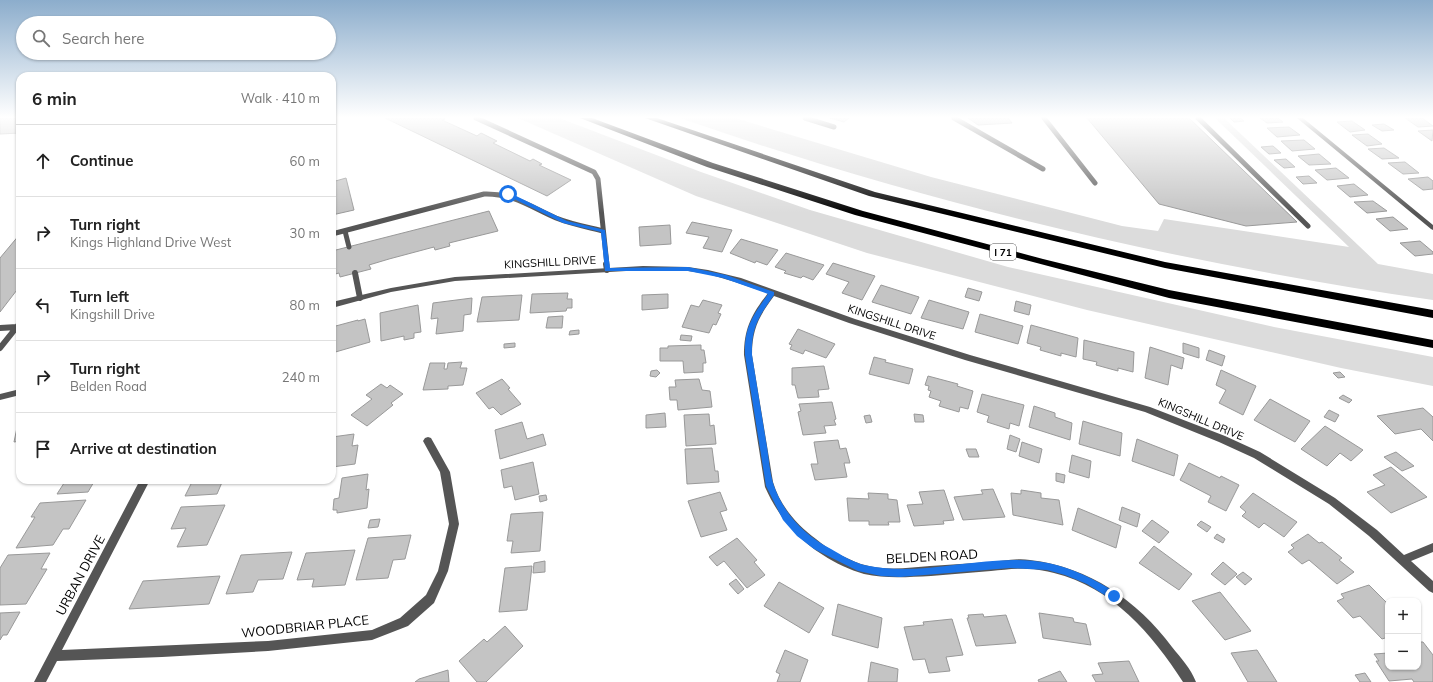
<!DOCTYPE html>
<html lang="en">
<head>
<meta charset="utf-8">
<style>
  body { margin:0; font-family:Mulish,sans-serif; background:#f2f2f2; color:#222 }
  .controls { position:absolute; right:12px; bottom:12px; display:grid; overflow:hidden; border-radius:8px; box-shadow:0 1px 3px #0004 }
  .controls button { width:36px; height:36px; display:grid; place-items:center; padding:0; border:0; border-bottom:1px solid #e0e0e0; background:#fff; color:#222; font:20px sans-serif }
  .stop { position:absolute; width:12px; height:12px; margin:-9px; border:3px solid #1a73e8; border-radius:50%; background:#fff }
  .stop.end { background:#1a73e8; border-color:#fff; box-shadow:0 1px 4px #0008 }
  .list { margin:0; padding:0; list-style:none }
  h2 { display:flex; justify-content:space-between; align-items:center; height:52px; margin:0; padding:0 16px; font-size:17px }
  h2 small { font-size:13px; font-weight:400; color:#767676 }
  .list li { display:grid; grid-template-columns:26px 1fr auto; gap:12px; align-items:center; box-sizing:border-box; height:72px; padding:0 16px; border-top:1px solid #e0e0e0 }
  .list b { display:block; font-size:15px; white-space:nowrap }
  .list p { margin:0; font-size:13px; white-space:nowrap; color:#767676 }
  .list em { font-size:13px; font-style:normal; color:#767676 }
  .icon { flex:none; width:22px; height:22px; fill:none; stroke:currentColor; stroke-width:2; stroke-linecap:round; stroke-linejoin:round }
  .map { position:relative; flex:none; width:1433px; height:682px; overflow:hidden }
  .search { position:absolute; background:#fff; box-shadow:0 1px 3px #0004; left:16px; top:16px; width:320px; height:44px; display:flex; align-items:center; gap:10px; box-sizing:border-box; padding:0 14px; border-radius:22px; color:#767676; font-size:15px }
  .panel { position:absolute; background:#fff; box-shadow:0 1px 3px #0004; left:16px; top:72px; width:320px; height:412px; border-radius:12px }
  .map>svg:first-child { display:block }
</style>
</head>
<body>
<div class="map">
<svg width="1433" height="682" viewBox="0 0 1433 682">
  <rect width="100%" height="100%" fill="#fff"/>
  <path fill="#dcdcdc" d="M518,118H559L701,172L810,210L1008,267L1274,327L1433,357V386L1341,368L1087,310L867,253L696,196Z
    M680,118H735L931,177L1122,226L1158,231L1164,219L1349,247L1215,118H1224L1378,264L1433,274V300C1177,263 924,203 680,118Z"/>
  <path fill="#c4c4c4" stroke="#999" d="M0,118H20V133L0,134Z
    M385,118H443L445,119L442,120L466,131L477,136L481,133L497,141L493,143L530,161L533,159L542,164L539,165L571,180L547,196Z
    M830,118H849L844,122Z
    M968,118H1008L1012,123L978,125Z
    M1087,118H1189L1297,222L1246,226L1159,204Z
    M1230,118H1240L1244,121L1234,122Z
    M1260,118H1278L1283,122L1267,123Z
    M1405,118H1422L1433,126L1418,127Z
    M1352,121L1365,130L1350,132L1337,122Z
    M1384,124L1394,130L1382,131L1372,125Z
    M1289,127L1300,135L1277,137L1267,128Z
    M1433,130L1432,141L1418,131Z
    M1368,134L1382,144L1367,146L1352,135Z
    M1304,140L1315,149L1292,151L1281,141Z
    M1273,146L1281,153L1269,154L1261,147Z
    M1384,148L1399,158L1382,159L1368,149Z
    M1319,154L1331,164L1309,165L1298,156Z
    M1286,159L1295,167L1284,168L1274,160Z
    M1405,162L1419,173L1403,174L1388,163Z
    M1336,168L1349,178L1327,180L1315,170Z
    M1309,176L1317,183L1303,184L1296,177Z
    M1428,177L1433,181V189L1423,190L1408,179Z
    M346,178L354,210L332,215V182Z
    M1354,184L1368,195L1350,197L1337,186Z
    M1373,201L1387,211L1367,213L1354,202Z
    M489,211L498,231L449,243L450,246L435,250L434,247L389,259L369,265L371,269L340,277L339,273L332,275V251Z
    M1393,217L1408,229L1390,231L1376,219Z
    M692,222L732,230L722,252L703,248L709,237L686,233Z
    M670,225L671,244L640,246L639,227Z
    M20,234V286L0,312V258Z
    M741,239L778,250L767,265L756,261L755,263L730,253Z
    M1420,241L1433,252V254L1415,256L1400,243Z
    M786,253L824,265L813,280L803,276L801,278L784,273L786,271L775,267Z
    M833,263L875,276L862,300L842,293L849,282L826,274Z
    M881,285L919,297L911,314L872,302Z
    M968,288L982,292L979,301L965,297Z
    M568,293L567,299H572V308H567L566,311L530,313L532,294Z
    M668,294V308L642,310V295Z
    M522,295L519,320L477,322L482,297Z
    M472,298L471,314L464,315L463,331L436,334L438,318L431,319L433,303Z
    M703,300L722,305L718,313L721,314L716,325L713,324L709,333L682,327L691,305L699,307Z
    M929,300L969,312L963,329L921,318Z
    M1016,301L1031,305L1029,315L1014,311Z
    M418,305L421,332L414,333V338L404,340V336L381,341L380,313Z
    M980,314L1023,326L1018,344L975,332Z
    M563,316L562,328H546L548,317Z
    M365,319L370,342L332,353V327L358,320V321Z
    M1031,325L1078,338L1076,357L1061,353V356L1040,350L1041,347L1027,343Z
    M798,329L835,344L826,358L805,350L803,354L790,349L792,345L789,344Z
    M579,330V334L569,335L570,331Z
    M681,335L692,336L691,341L680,340Z
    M1084,340L1134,352L1133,372L1118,368V371L1096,365L1097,362L1083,359Z
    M515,343V347L504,348V344Z
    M1183,343L1199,348V358L1183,353Z
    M701,345V350H704L706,363H703V372L684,373L683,361H660V348H668V346Z
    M1150,347L1184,358L1182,369L1171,365L1168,385L1145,378Z
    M1209,350L1225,356L1222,366L1206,360Z
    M874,357L886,360L885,362L913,369L909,384L869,374Z
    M462,362L460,368H467L463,385L448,386V389L423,390L430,363H445L444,369H447L448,363Z
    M824,366L829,389L818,390L819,397L798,398L795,385H792V368Z
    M657,370L660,373L656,377L650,376L651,371Z
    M1221,370L1256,386L1243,415L1219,403L1226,390L1216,385Z
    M1340,372L1345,377L1338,378L1333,373Z
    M928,376L958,384L957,386L973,391L968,409L960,407L959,412L939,406L941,401L929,397L931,391L928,390L929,386L925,385Z
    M502,379L510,388L508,389L521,404L501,415L493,407L489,409L476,393Z
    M699,379L702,390L710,391L712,407L678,410L677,400H670L669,387H676L675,380Z
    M381,384L387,388L390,385L403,394L391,403L393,405L367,426L351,415L372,399L366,395Z
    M982,394L1024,405L1019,426L1010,423L1009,429L987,422L989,416L977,412Z
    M1343,395L1352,400L1349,403L1339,398Z
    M1270,399L1310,421L1295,442L1254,420Z
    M832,402L836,419L834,420L836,425L824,426L826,433L803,435L798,412L801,411L799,404Z
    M1034,406L1055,413V417L1072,423L1070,440L1029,427Z
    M1423,408L1433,417V441L1421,429L1395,434L1377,416Z
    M1329,410L1339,415L1335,422L1324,417Z
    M665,413L666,427L646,428V415Z
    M709,414L710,426L714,425L716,444L686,446L684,415Z
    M914,414L923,415L924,422H915Z
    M870,415L872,422L866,423L864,416Z
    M19,418L20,441L14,442Z
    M1083,421L1122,433L1120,456L1079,444Z
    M522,422L527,439L543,434L546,445L500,459L495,430Z
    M1325,426L1363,450L1351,461L1340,453L1327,466L1301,449Z
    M354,434L352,446L358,445L355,464L332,467V437Z
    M1010,435L1020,439L1016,452L1007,449Z
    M1137,439L1178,455L1174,476L1132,461Z
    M838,440L840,449L846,448L850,463H844L847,477L815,480L811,464H818L814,442Z
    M1022,442L1042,449L1039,463L1019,456Z
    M712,448L715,471H718L719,482L687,484L685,449Z
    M966,449H976L979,457H969Z
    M1396,452L1414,466L1402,471L1384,457Z
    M1072,455L1091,461L1089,478L1069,472Z
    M533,462L539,494L515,500L512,486L504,488L501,470Z
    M1189,463L1220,478L1221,476L1239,485L1226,511L1208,502L1211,496L1180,480Z
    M1391,467L1427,497L1391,513L1367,492L1385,485L1373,475Z
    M1056,473L1065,475L1064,483L1056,481Z
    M368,474L366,490L369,489L367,508L337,513V510H333L334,499L339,498L342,478Z
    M66,480H95L88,492L57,494Z
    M193,480H223L217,494L185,496Z
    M993,489L1005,517L963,520L954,497L983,494L981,490Z
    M944,490L954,520L943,521L944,524L914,526L907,505L923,504L919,492Z
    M1021,490L1041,493V498L1059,500L1063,525L1013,515L1011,493L1021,494Z
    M720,492L727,510L720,512L727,530L701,537L688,501Z
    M868,493L888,494V499L897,500L900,522H888L889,525H869V521H849L847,498L869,499Z
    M1253,493L1297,522L1284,537L1264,523L1259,528L1242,516L1246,512L1240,507Z
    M546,495L547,500L540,502L539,496Z
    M86,500L69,529H63L53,545L16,548L35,517H31L40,503Z
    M225,505L207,545L177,547L186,528L171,529L181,507Z
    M1122,507L1140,514L1137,527L1119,520Z
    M1078,508L1121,526L1116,548L1072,530Z
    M543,512L540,551L511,553L513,541H507L511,514Z
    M380,519L378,527L368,528L370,520Z
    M1152,520L1169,532L1159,543L1142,531Z
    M1201,521L1211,527L1207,532L1197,525Z
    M1217,534L1225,539L1223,543L1214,538Z
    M1308,534L1319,543L1322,542L1342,558L1339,560L1354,572L1337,584L1309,560L1302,564L1288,552L1294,548L1291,545Z
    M411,535L405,559L393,560L388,578L356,580L368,538Z
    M737,538L757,560L754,562L765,575L747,588L724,561L717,566L709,557Z
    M1154,546L1192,574L1179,590L1139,563Z
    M355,550L345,585L312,587L314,579L297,580L306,553Z
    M292,552L283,579L258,580L253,592L226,594L241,555Z
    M50,553L41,569H47L26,604L0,605V568L8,555Z
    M545,561V572L533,573L534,563Z
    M1223,562L1237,574L1225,585L1211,574Z
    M532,566L527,610L499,612L505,568Z
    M1243,572L1252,579L1245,585L1236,577Z
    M220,576L209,604L129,609L143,581Z
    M736,579L744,589L738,594L729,584Z
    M779,582L824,608L809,633L764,606Z
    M1369,585L1388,604V637L1382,639L1360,616L1353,618L1337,601L1344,598L1341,594Z
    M1220,592L1251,631L1225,640L1192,601Z
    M838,604L882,618L878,648L832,635Z
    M20,612L7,635H3L0,640V613Z
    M1039,613L1073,618L1074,622L1086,624L1091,645L1043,638Z
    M983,614L984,617L1006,615L1016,643L976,646L967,618H969L968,615Z
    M952,619L963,655L946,657L950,671L929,673L925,659L913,660L904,627L924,625L923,622Z
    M505,626L523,646L486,682H477L459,661L484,639L487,642Z
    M1418,642H1423L1433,655V682H1414L1412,679L1389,681L1376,661H1379L1374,654L1388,653V667H1418Z
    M785,650L808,660L800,682H777L780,674L776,672Z
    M1257,650L1277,682H1248L1231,653Z
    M1129,661L1139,682H1096L1092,675L1103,674L1098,663Z
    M871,662L898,669L897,682H868Z
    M448,670L449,682H415L419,679Z
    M1060,671L1067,682H1039L1038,680Z
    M1365,673L1371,682H1360L1355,675Z"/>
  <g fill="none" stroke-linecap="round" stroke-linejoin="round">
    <path stroke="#555" stroke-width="5" d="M476,118L594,172L598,179L607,265
      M805,118L834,127
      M954,118L1043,169
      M1044,118L1095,183
      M1198,118L1308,226
      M345,231L349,247
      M332,234L484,194C512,193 531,207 556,218C571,224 587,227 603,231"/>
    <path stroke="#555" stroke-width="6" d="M606,264L607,270
      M355,273L360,298
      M0,328L17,327
      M0,348L20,323"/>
    <path fill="#555" fill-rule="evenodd" d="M1297,118H1303L1433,225V230L1431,229Z
      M643,266L688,267L708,270L741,278L855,319L970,355L1150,407L1225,436L1260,452L1335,498L1377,530L1404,555L1433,543V552L1411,561L1433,581V593L1429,591L1369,536L1329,504L1254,458L1219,442L1145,412L965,360L849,323L774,296C759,316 752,329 752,355L773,482C780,506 797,525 816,539C829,550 845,558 861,564C883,571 908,568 930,566C950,565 970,563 990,562C1003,561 1017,558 1030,560C1089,567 1137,600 1172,647C1181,658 1191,669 1196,682H1183C1152,634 1112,587 1054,573C1046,571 1036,569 1027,569C1015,568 1003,570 991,571C971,573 951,574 931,576C908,577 886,579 864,574C850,570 835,563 823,555C796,538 778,516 765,487L744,355C744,328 752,314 768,293L735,282L708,274L688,271L643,270L455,281L391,292L332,308V302L391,288L455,277Z
      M20,389V395L0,400V394Z
      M428,437L431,438L450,472L459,524L448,571L434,603L408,626L372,640L268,651L162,657L57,661L46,682H34L140,480H150L62,650L268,641L372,630L400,618L426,595L438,571L449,524L440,472L423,441L425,438Z"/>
    <path fill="#000" fill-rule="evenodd" d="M580,118H592L713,163L863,211L1043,259L1169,290L1433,340V348L1169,298L855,215L707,167Z
      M645,118H657L875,192L1165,262L1433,310V318L1165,268L869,196Z"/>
  </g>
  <linearGradient id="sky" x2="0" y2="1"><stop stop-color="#8cadcc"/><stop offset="0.55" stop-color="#fff"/><stop offset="1" stop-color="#fff" stop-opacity="0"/></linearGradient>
  <rect width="1433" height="213" fill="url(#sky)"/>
  <path fill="#1a73e8" d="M508,192L567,221L605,230L610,268L688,267L726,275L774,292V295C759,316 751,328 752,355C757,386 762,417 767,447C769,460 770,474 774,486C784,514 805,536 831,549C841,555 853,562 864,565C924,579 987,551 1048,563C1073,568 1095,580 1117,593V599H1111L1087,584L1065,575L1047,570L1010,568L900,577L881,576L858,571L814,549L797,536L783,520L766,486L745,355C744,327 753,316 768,294L723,278L688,271H605L601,232L563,223L506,195Z"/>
  <g text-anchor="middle" stroke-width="3" stroke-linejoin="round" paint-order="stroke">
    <rect fill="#fff" stroke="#4c4c4c" stroke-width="1" x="990" y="244" width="26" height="16" rx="3"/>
    <g font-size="10" font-weight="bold" fill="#000">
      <text x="1003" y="256">I 71</text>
    </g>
    <g font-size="11" fill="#000" stroke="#fff">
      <text transform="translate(550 262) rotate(-3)" y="4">KINGSHILL DRIVE</text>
      <text transform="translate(892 322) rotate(18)" y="4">KINGSHILL DRIVE</text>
      <text transform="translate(1201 419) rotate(23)" y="4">KINGSHILL DRIVE</text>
    </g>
    <g font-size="13" fill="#000" stroke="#fff">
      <text transform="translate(932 556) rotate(-3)" y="5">BELDEN ROAD</text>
      <text transform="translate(80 575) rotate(-62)" y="5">URBAN DRIVE</text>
      <text transform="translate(305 626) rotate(-6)" y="5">WOODBRIAR PLACE</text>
    </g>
  </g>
</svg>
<div class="controls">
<button>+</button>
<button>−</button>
</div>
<div class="stop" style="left:508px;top:194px"></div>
<div class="stop end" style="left:1114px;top:596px"></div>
<div class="search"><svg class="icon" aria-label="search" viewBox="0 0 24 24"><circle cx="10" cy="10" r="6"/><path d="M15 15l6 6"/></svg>Search here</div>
<section class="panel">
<h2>6 min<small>Walk · 410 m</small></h2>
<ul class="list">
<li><svg class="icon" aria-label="ahead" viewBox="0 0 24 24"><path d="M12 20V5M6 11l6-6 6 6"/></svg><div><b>Continue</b></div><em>60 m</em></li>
<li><svg class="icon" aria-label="right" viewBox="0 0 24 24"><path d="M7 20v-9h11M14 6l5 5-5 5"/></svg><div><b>Turn right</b><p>Kings Highland Drive West</p></div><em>30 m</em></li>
<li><svg class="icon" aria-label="left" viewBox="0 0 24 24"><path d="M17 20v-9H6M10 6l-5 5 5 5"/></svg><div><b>Turn left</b><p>Kingshill Drive</p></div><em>80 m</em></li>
<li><svg class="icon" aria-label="right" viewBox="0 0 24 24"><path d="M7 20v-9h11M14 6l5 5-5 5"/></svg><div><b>Turn right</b><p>Belden Road</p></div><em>240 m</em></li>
<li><svg class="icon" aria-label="arrive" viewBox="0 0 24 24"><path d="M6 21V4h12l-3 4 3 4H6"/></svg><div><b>Arrive at destination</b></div></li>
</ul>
</section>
</div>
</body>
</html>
